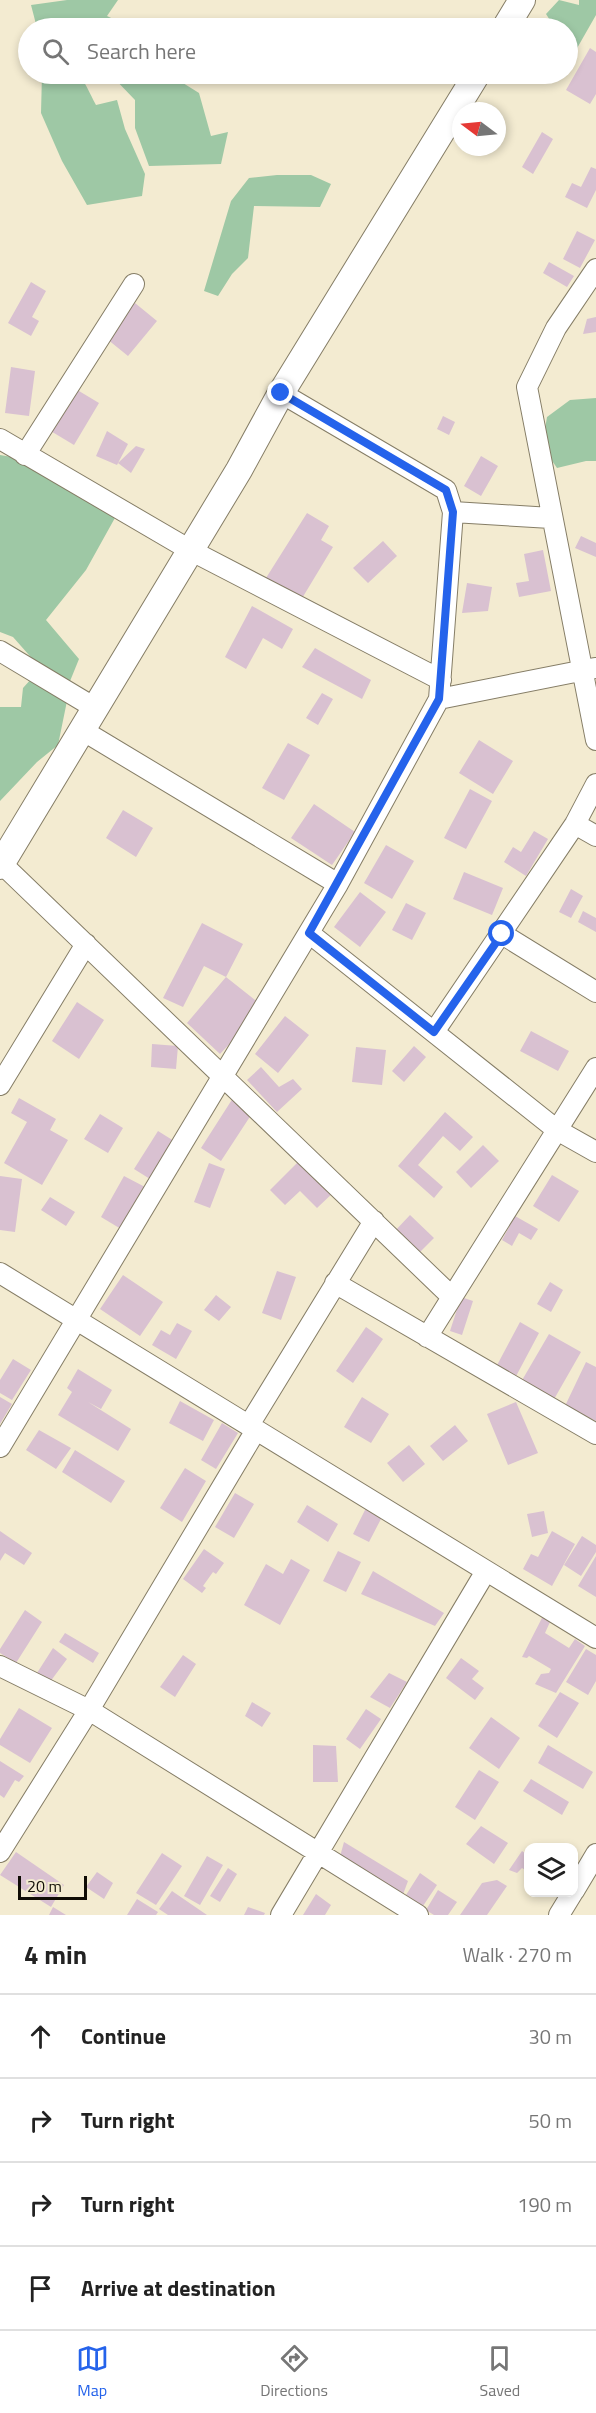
<!DOCTYPE html>
<html lang="en">
<head>
<meta charset="utf-8">
<style>
  body { margin:0; font-family:"Titillium Web",sans-serif; background:#f6f6f6; color:#222 }
  .controls { position:absolute; right:18px; bottom:18px; display:grid; overflow:hidden; border-radius:12px; box-shadow:0 3px 9px #0003 }
  .controls button { width:54px; height:54px; display:grid; place-items:center; padding:0; border:0; border-bottom:2px solid #e0e0e0; background:#fff; color:#222; font:30px sans-serif }
  .compass { position:absolute; left:452px; top:102px; width:54px; height:54px; border-radius:50%; background:#fff; box-shadow:0 3px 9px #0003; rotate:286deg }
  .scale { position:absolute; left:18px; bottom:15px; width:69px; box-sizing:border-box; padding-left:6px; border:3px solid #0f0c05; border-top:0; font-size:16px; line-height:21px; white-space:nowrap; color:#0f0c05; -webkit-text-stroke:4px #f3ebd1; paint-order:stroke }
  .stop { position:absolute; width:18px; height:18px; margin:-14px; border:4px solid #2563eb; border-radius:50%; background:#fff }
  .stop.end { background:#2563eb; border-color:#fff; box-shadow:0 2px 6px #0008 }
  .list { margin:0; padding:0; list-style:none }
  h2 { display:flex; justify-content:space-between; align-items:center; height:78px; margin:0; padding:0 24px; font-size:26px }
  h2 small { font-size:20px; font-weight:400; color:#767676 }
  .list li { display:grid; grid-template-columns:39px 1fr auto; gap:18px; align-items:center; box-sizing:border-box; height:84px; padding:0 24px; border-top:2px solid #e0e0e0 }
  .list b { display:block; font-size:22px; white-space:nowrap }
  .list em { font-size:20px; font-style:normal; color:#767676 }
  .icon { flex:none; width:33px; height:33px; fill:none; stroke:currentColor; stroke-width:2; stroke-linecap:round; stroke-linejoin:round }
  .map { position:relative; flex:none; width:596px; height:1915px; overflow:hidden }
  .search { position:absolute; background:#fff; box-shadow:0 3px 9px #0003; left:18px; right:18px; top:18px; height:66px; display:flex; align-items:center; gap:15px; box-sizing:border-box; padding:0 21px; border-radius:33px; color:#767676; font-size:22px }
  .sheet { height:414px; background:#fff }
  nav { display:flex; justify-content:space-around; align-items:center; box-sizing:border-box; height:84px; border-top:2px solid #e0e0e0; background:#fff; font-size:16px; color:#767676 }
  nav a { display:grid; justify-items:center; gap:3px }
  nav .on { color:#2563eb }
  .map>svg:first-child { display:block }
</style>
</head>
<body>
<div class="map">
<svg width="596" height="1915" viewBox="0 0 596 1915">
  <rect width="100%" height="100%" fill="#f3ebd1"/>
  <path fill="#9ec8a5" d="M67,0H118L107,16L132,28H72L71,22L59,28H37L31,5Z
    M559,0L579,5V0H596V15L568,64V28H555L546,14Z
    M42,74C84,73 77,68 96,105L117,100L125,129L145,174L142,196L87,205L62,161L41,113Z
    M110,74H178L183,83L199,93L211,136L228,132L221,164L149,166L135,128V100Z
    M277,175H311L331,184L320,207L254,206L248,258L232,274L218,296L204,291L231,201L249,178Z
    M596,398V461H586L557,468L542,446L547,417L570,400Z
    M0,455L24,459L116,516L86,570L46,620L79,659L66,691L44,672L13,637L0,632Z
    M32,678L67,701L58,745L37,762L0,801V707H21L23,688Z"/>
  <path fill="#d9c1d1" d="M590,48L596,52V94L590,104L566,90Z
    M542,132L553,139L533,174L522,167Z
    M591,167L596,169V190L587,208L565,197L572,183L581,187Z
    M577,231L595,240L580,268L563,259Z
    M549,262L574,276L567,287L543,273Z
    M31,282L46,291L32,317L39,321L31,336L8,323Z
    M135,303L157,321L128,356L107,339Z
    M596,317V332L583,334L587,319Z
    M11,367L35,371L29,416L5,413Z
    M74,388L99,403L74,445L49,430Z
    M443,416L455,422L449,435L437,429Z
    M107,431L128,444L117,465L96,456Z
    M136,446L145,449L131,473L118,463Z
    M481,456L498,466L481,496L464,486Z
    M307,513L329,526L321,540L333,547L301,600L266,578Z
    M581,536L596,543V557L575,548Z
    M383,541L397,556L368,583L353,568Z
    M543,550L551,591L519,597L516,583L529,581L524,554Z
    M467,583L492,587L488,611L462,613Z
    M252,606L293,629L282,649L263,638L246,669L225,657Z
    M315,648L371,680L362,699L302,667Z
    M322,693L333,699L318,725L306,718Z
    M479,740L513,761L493,794L459,773Z
    M288,743L310,755L284,800L262,788Z
    M470,789L492,801L466,849L444,838Z
    M314,804L355,832L332,865L291,838Z
    M123,810L153,828L136,857L106,838Z
    M534,831L548,839L526,876L504,862L513,847L521,852Z
    M386,845L414,861L392,899L364,883Z
    M464,872L503,888L492,915L453,899Z
    M571,889L583,896L571,918L559,912Z
    M360,892L386,912L360,947L334,927Z
    M406,903L426,913L412,940L392,930Z
    M583,911L596,918V932L578,922Z
    M202,923L243,944L226,977L204,966L183,1007L163,998Z
    M226,977L264,1007L220,1054L187,1023Z
    M77,1002L104,1020L79,1059L52,1041Z
    M285,1016L309,1035L278,1073L255,1054Z
    M531,1031L569,1051L558,1071L520,1051Z
    M152,1044L178,1046L176,1069L151,1067Z
    M414,1046L426,1057L404,1082L392,1071Z
    M356,1047L386,1050L382,1085L352,1082Z
    M261,1067L279,1087L293,1079L302,1089L277,1112L247,1080Z
    M19,1098L56,1119L50,1130L68,1140L42,1185L4,1163L27,1122L11,1113Z
    M233,1098L253,1112L221,1161L201,1148Z
    M445,1112L473,1137L460,1151L443,1136L418,1165L443,1187L434,1198L398,1166Z
    M100,1114L123,1128L108,1153L84,1139Z
    M158,1131L174,1141L150,1179L134,1169Z
    M483,1145L499,1161L471,1188L456,1172Z
    M302,1158L335,1191L317,1208L300,1191L285,1205L270,1190Z
    M209,1163L225,1169L210,1208L194,1202Z
    M552,1175L579,1191L559,1222L533,1206Z
    M0,1176L22,1179L15,1232L0,1230Z
    M124,1176L145,1187L121,1229L101,1217Z
    M50,1197L75,1212L66,1226L41,1210Z
    M410,1215L434,1238L416,1256L393,1233Z
    M515,1216L538,1229L531,1240L519,1233L512,1246L502,1240Z
    M277,1271L296,1277L281,1320L262,1313Z
    M123,1275L163,1302L140,1336L100,1309Z
    M550,1282L563,1290L551,1312L537,1304Z
    M216,1295L231,1307L219,1321L204,1310Z
    M461,1297L473,1301L462,1335L450,1331Z
    M520,1322L539,1333L514,1380L495,1369Z
    M177,1323L192,1331L176,1359L152,1345L161,1330L170,1335Z
    M366,1327L383,1339L353,1383L336,1371Z
    M549,1334L581,1352L553,1401L521,1382Z
    M13,1359L31,1370L12,1400L0,1393V1380Z
    M586,1362L596,1367V1421L565,1406Z
    M78,1369L112,1390L101,1409L88,1402L131,1429L118,1451L58,1415L72,1392L67,1388Z
    M0,1397L12,1404L0,1424Z
    M362,1397L389,1414L371,1443L344,1427Z
    M180,1401L214,1420L203,1441L169,1423Z
    M516,1402L538,1453L508,1465L487,1414Z
    M222,1423L238,1433L216,1469L201,1460Z
    M455,1425L468,1441L443,1461L430,1446Z
    M39,1430L71,1448L56,1469L26,1450Z
    M409,1445L425,1464L403,1482L387,1463Z
    M75,1450L125,1481L111,1503L62,1472Z
    M185,1468L206,1481L182,1522L160,1508Z
    M235,1493L254,1504L234,1538L215,1527Z
    M307,1505L338,1524L328,1542L297,1522Z
    M366,1508L382,1517L369,1542L353,1534Z
    M544,1511L548,1533L532,1537L527,1514Z
    M0,1531L32,1553L24,1565L5,1553L0,1561Z
    M552,1531L575,1544L552,1586L523,1569L531,1554L538,1557Z
    M582,1536L596,1545V1552L581,1576L564,1565Z
    M204,1549L224,1563L216,1574L213,1572L203,1586L206,1588L202,1593L183,1579Z
    M338,1551L361,1562L346,1592L323,1581Z
    M596,1556V1597L578,1586Z
    M291,1559L310,1570L280,1625L244,1605L266,1564L283,1574Z
    M373,1571L444,1613L435,1626L361,1594Z
    M25,1610L42,1622L16,1663L0,1653V1649Z
    M543,1616L550,1622L545,1633L569,1648L575,1639L585,1646L556,1693L535,1684L541,1674L549,1673L551,1669L529,1656L527,1658L522,1657Z
    M65,1633L99,1653L93,1663L59,1642Z
    M53,1648L67,1659L50,1682L37,1673Z
    M586,1649L596,1655V1681L588,1695L566,1682Z
    M183,1655L196,1664L175,1697L160,1687Z
    M461,1658L479,1671L472,1679L484,1688L475,1700L446,1678Z
    M389,1673L407,1682L390,1708L370,1697Z
    M560,1692L579,1703L557,1738L538,1726Z
    M252,1702L271,1713L262,1727L245,1716Z
    M19,1708L52,1728L30,1763L0,1745V1739Z
    M366,1709L381,1719L360,1749L346,1739Z
    M491,1717L520,1738L499,1769L469,1748Z
    M313,1745L336,1746L338,1782H313Z
    M548,1745L593,1772L583,1789L538,1763Z
    M0,1761L24,1776L19,1782L15,1780L4,1798L0,1795Z
    M479,1770L499,1782L475,1820L455,1807Z
    M531,1779L569,1802L562,1815L523,1791Z
    M481,1826L508,1843L494,1864L466,1844Z
    M344,1842L408,1881L402,1897L339,1860Z
    M522,1851L528,1855V1872L522,1868L517,1873L509,1870Z
    M16,1852L64,1885L51,1907L0,1875Z
    M162,1853L182,1866L156,1905L136,1893Z
    M207,1856L223,1865L200,1905L184,1896Z
    M228,1868L237,1874L220,1902L210,1896Z
    M97,1872L113,1883L104,1899L86,1887Z
    M420,1873L437,1885L423,1906L406,1895Z
    M497,1880L507,1886L487,1915H460L482,1883Z
    M438,1890L457,1902L448,1915H434L426,1910Z
    M172,1891L207,1915H168L159,1909Z
    M316,1894L331,1905L325,1915H303Z
    M137,1899L158,1912L156,1915H127Z
    M53,1907L66,1915H49Z
    M248,1907L265,1913L264,1915H244Z"/>
  <g fill="none" stroke-linecap="round" stroke-linejoin="round">
    <g stroke="#857d66" stroke-width="22">
      <path id="minor" d="M596,269L556,328L527,387L596,740
        M0,439L190,550L441,680
        M25,455L134,284
        M453,512L551,518
        M0,651L95,708
        M439,699L595,668
        M82,730L338,884
        M575,824L596,836
        M2,864L452,1297
        M309,933L557,1130L596,1152
        M502,934L596,992
        M434,1032L575,824L596,784
        M0,1085L86,944
        M0,1273L596,1638
        M335,1283L596,1434
        M427,1337L596,1068
        M249,1425L374,1221
        M0,1447L338,884L439,699L453,512L446,490L281,393
        M0,1666L89,1710L418,1915
        M0,1852L89,1710L256,1430
        M574,1891L596,1854
        M281,1915L486,1571
        M559,1915L573,1892"/>
    </g>
    <g stroke="#857d66" stroke-width="28">
      <path id="tertiary" d="M505,28L522,0
        M0,866L239,470L281,393L477,74"/>
    </g>
    <use href="#minor" stroke="#fff" stroke-width="20"/>
    <use href="#tertiary" stroke="#fff" stroke-width="26"/>
  </g>
  <g fill="none" stroke-linecap="round" stroke-linejoin="round">
    <path stroke="#2563eb" stroke-width="8" d="M281,393L446,490L453,512L439,699L309,933L434,1032L502,934"/>
  </g>
</svg>
<div class="controls">
<button><svg class="icon" aria-label="layers" viewBox="0 0 24 24"><path d="M12 4l9 5-9 5-9-5zM3 14l9 5 9-5"/></svg></button>
</div>
<svg class="compass" viewBox="-18 -18 36 36"><path d="M0-13l5 13h-10z" fill="#e53935"/><path d="M0 13l5-13h-10z" fill="#767676"/></svg>
<div class="scale">20 m</div>
<div class="stop" style="left:502px;top:934px"></div>
<div class="stop end" style="left:281px;top:393px"></div>
<div class="search"><svg class="icon" aria-label="search" viewBox="0 0 24 24"><circle cx="10" cy="10" r="6"/><path d="M15 15l6 6"/></svg>Search here</div>
</div>
<section class="sheet">
<h2>4 min<small>Walk · 270 m</small></h2>
<ul class="list">
<li><svg class="icon" aria-label="ahead" viewBox="0 0 24 24"><path d="M12 20V5M6 11l6-6 6 6"/></svg><div><b>Continue</b></div><em>30 m</em></li>
<li><svg class="icon" aria-label="right" viewBox="0 0 24 24"><path d="M7 20v-9h11M14 6l5 5-5 5"/></svg><div><b>Turn right</b></div><em>50 m</em></li>
<li><svg class="icon" aria-label="right" viewBox="0 0 24 24"><path d="M7 20v-9h11M14 6l5 5-5 5"/></svg><div><b>Turn right</b></div><em>190 m</em></li>
<li><svg class="icon" aria-label="arrive" viewBox="0 0 24 24"><path d="M6 21V4h12l-3 4 3 4H6"/></svg><div><b>Arrive at destination</b></div></li>
</ul>
</section>
<nav>
<a class="on"><svg class="icon" aria-label="map" viewBox="0 0 24 24"><path d="M3 6l6-2 6 2 6-2v14l-6 2-6-2-6 2zM9 4v14M15 6v14"/></svg>Map</a>
<a><svg class="icon" aria-label="directions" viewBox="0 0 24 24"><path d="M12 3l9 9-9 9-9-9zM9 14v-3h6M13 9l2 2-2 2"/></svg>Directions</a>
<a><svg class="icon" aria-label="saved" viewBox="0 0 24 24"><path d="M7 4h10v16l-5-4-5 4z"/></svg>Saved</a>
</nav>
</body>
</html>
